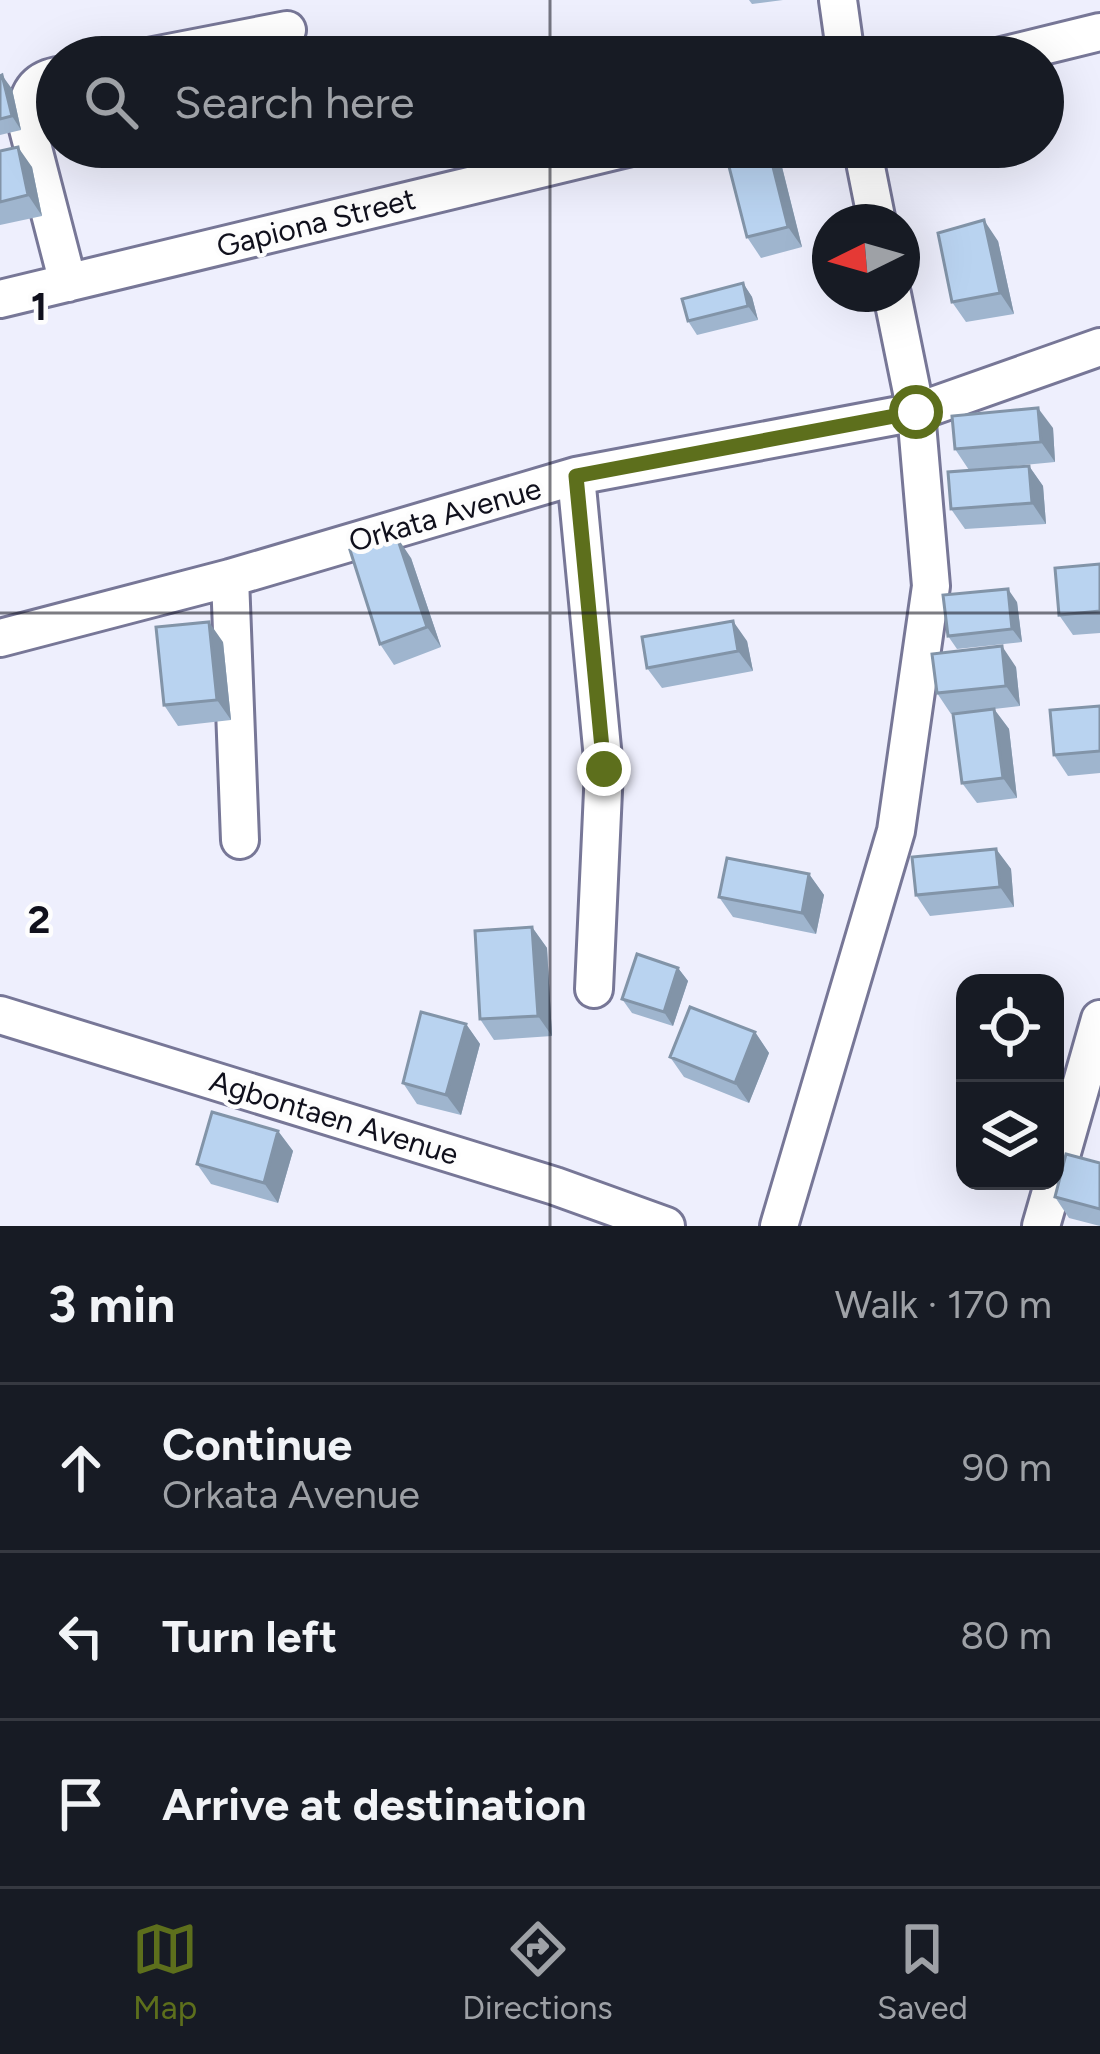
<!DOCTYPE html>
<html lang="en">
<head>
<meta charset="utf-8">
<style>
  body { margin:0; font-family:Figtree,sans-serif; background:#20242c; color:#f1f3f6 }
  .controls { position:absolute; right:36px; bottom:36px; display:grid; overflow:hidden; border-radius:24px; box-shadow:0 12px 48px #0002 }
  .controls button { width:108px; height:108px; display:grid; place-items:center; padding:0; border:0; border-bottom:3px solid #363941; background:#171b24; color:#f1f3f6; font:60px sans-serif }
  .compass { position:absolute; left:812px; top:204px; width:108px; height:108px; border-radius:50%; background:#171b24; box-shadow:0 12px 48px #0002; rotate:265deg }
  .stop { position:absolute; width:36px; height:36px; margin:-27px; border:9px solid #5d6f1c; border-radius:50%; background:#fff }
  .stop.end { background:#5d6f1c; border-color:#fff; box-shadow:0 3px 12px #0008 }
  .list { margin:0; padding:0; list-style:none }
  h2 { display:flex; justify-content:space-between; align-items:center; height:156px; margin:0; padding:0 48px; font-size:51px }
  h2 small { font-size:39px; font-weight:400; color:#9ea1a6 }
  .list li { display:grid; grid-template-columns:78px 1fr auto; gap:36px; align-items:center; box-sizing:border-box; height:168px; padding:0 48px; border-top:3px solid #363941 }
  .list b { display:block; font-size:45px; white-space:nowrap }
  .list p { margin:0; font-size:39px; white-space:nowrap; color:#9ea1a6 }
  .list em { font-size:39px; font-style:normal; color:#9ea1a6 }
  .icon { flex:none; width:66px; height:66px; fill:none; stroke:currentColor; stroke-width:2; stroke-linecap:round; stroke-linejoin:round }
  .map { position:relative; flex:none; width:1100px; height:1226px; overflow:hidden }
  .search { position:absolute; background:#171b24; box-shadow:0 12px 48px #0002; left:36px; right:36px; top:36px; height:132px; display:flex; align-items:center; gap:30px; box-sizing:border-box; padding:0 42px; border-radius:66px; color:#9ea1a6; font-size:45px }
  .sheet { height:660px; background:#171b24 }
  nav { display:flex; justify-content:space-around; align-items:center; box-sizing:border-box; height:168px; border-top:3px solid #363941; background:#171b24; font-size:33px; color:#9ea1a6 }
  nav a { display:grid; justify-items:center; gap:6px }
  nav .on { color:#5d6f1c }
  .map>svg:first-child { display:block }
</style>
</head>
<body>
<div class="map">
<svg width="1100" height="1226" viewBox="0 0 1100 1226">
  <rect width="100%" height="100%" fill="#eeeffd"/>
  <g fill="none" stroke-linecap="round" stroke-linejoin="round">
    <g stroke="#777797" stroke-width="42">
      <path id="minor" d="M838,0L846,57
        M148,57L287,30
        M998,57L1100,32
        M57,76C32,81 26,98 26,121L68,283
        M862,147L877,222
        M0,299L631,147
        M576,476L604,769L594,989
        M230,578L240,840
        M0,638L230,578L576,476L916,412L1100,347
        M0,1015L555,1186L666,1226
        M1055,1177L1100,1019
        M779,1226L896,831L931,586L916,412L892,294
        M1041,1226L1054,1181"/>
    </g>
    <use href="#minor" stroke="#fff" stroke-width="36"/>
  </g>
  <path fill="#9fb5ce" d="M749,0H783L752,4Z
    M0,76L12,89L21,130L0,135Z
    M724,147H773L779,155L802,247L761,258L747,237Z
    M0,151L32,167L42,216L0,225Z
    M998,241L1014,314L966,322L952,302Z
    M743,283L752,297L758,320L697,335L688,321Z
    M1053,428L1055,462L969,470L955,449Z
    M1029,466L1043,486L1046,524L965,529L951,509Z
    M411,558L441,647L394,665L380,644Z
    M1100,564V633L1073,635L1059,615Z
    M1017,602L1022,642L957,649L948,636Z
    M747,641L753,671L662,688L647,668Z
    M223,642L231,720L178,726L164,705Z
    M1016,667L1020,706L994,709L1009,729L1017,798L977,803L962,783L978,711L951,714L937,693Z
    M1100,706V773L1068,776L1054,755Z
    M996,849L1011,869L1014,907L930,916L916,895Z
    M809,874L824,895L816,934L733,917L719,897Z
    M532,927L547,948L552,1036L494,1040L480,1019Z
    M678,968L688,981L673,1026L632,1013L622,999Z
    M466,1024L480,1044L461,1115L417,1104L403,1083Z
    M755,1032L769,1053L749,1103L684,1077L670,1057Z
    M278,1131L293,1151L278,1203L211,1184L197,1164Z
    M1100,1163V1226L1069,1218L1055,1197Z"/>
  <path fill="#8294a8" d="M2,75L12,89L21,130L12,116Z
    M18,147L32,167L42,216L28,195Z
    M768,147H773L779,155L802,247L788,227Z
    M984,220L998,241L1014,314L1000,293Z
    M743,283L752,297L758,320L748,306Z
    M1038,408L1053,428L1055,462L1041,442Z
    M1029,466L1043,486L1046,524L1032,503Z
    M397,537L411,558L441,647L427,627Z
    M1008,589L1017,602L1022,642L1012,629Z
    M733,621L747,641L753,671L738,651Z
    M209,622L223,642L231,720L217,700Z
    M1002,646L1016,667L1020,706L1006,686Z
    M994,709L1009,729L1017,798L1003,778Z
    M996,849L1011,869L1014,907L1000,887Z
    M809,874L824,895L816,934L802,913Z
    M532,927L547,948L552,1036L538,1016Z
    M678,968L688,981L673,1026L664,1012Z
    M1055,1014L1060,1022L1055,1047Z
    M466,1024L480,1044L461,1115L446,1095Z
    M755,1032L769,1053L749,1103L735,1083Z
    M278,1131L293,1151L278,1203L264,1183Z"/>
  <path fill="#b9d3f0" stroke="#8294a8" stroke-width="3" d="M2,75L12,116L0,119V76Z
    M18,147L28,195L0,202V151Z
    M724,147H768L788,227L747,237Z
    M984,220L1000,293L952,302L938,233Z
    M743,283L748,306L688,321L682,299Z
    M1038,408L1041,442L955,449L952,416Z
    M1029,466L1032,503L951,509L948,472Z
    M397,537L427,627L380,644L350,550Z
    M1100,564V611L1059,615L1055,568Z
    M1008,589L1012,629L948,636L943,595Z
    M733,621L738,651L647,668L642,637Z
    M209,622L217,700L164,705L156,627Z
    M1002,646L1006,686L937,693L932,654Z
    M1100,706V751L1054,755L1050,710Z
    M994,709L1003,778L962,783L953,714Z
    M996,849L1000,887L916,895L912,857Z
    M727,858L809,874L802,913L719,897Z
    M532,927L538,1016L480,1019L475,931Z
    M637,954L678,968L664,1012L622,999Z
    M690,1007L755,1032L735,1083L670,1057Z
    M421,1012L466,1024L446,1095L403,1083Z
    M212,1112L278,1131L264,1183L197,1164Z
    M1066,1154L1100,1163V1209L1055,1197Z"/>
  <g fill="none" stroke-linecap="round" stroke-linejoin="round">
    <path stroke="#5d6f1c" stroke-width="15" d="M604,769L576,476L916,412"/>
  </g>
  <path fill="none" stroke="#10101c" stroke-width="3" stroke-opacity="0.55" d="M550,0V57M550,147V1226M0,613H1100"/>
  <g text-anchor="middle" stroke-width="9" stroke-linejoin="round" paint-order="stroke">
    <g font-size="30" fill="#10101c" stroke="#fdfdfd">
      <text transform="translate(316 223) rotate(-14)" y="10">Gapiona Street</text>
      <text transform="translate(445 515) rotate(-16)" y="10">Orkata Avenue</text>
      <text transform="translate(334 1118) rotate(17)" y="10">Agbontaen Avenue</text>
    </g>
  </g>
  <g font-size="39" text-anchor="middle" font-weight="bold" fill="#10101c" stroke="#fdfdfd" stroke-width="9" stroke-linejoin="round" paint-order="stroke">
    <text x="39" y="320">1</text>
    <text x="39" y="933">2</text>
  </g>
</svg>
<div class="controls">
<button><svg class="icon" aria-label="locate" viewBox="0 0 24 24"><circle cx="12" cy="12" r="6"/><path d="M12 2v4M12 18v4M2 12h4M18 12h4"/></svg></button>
<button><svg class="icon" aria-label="layers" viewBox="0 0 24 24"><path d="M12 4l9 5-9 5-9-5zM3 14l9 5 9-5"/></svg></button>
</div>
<svg class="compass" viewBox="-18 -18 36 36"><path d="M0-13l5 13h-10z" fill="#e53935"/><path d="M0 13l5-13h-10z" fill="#9ea1a6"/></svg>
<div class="stop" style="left:916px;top:412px"></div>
<div class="stop end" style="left:604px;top:769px"></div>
<div class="search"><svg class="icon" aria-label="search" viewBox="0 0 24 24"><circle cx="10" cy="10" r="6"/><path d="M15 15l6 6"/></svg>Search here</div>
</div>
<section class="sheet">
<h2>3 min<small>Walk · 170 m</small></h2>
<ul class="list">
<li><svg class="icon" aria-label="ahead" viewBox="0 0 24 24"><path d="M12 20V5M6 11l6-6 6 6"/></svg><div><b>Continue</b><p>Orkata Avenue</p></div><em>90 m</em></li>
<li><svg class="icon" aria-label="left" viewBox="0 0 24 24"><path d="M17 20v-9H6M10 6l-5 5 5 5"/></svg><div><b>Turn left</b></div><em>80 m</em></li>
<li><svg class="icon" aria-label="arrive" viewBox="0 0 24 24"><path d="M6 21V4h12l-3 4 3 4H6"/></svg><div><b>Arrive at destination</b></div></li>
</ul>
</section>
<nav>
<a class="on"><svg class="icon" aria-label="map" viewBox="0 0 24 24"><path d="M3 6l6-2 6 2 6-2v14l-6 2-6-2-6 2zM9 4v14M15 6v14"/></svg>Map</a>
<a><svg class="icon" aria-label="directions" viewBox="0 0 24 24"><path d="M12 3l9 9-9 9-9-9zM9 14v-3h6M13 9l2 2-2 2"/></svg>Directions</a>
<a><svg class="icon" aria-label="saved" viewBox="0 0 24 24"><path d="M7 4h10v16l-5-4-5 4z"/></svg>Saved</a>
</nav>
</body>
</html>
